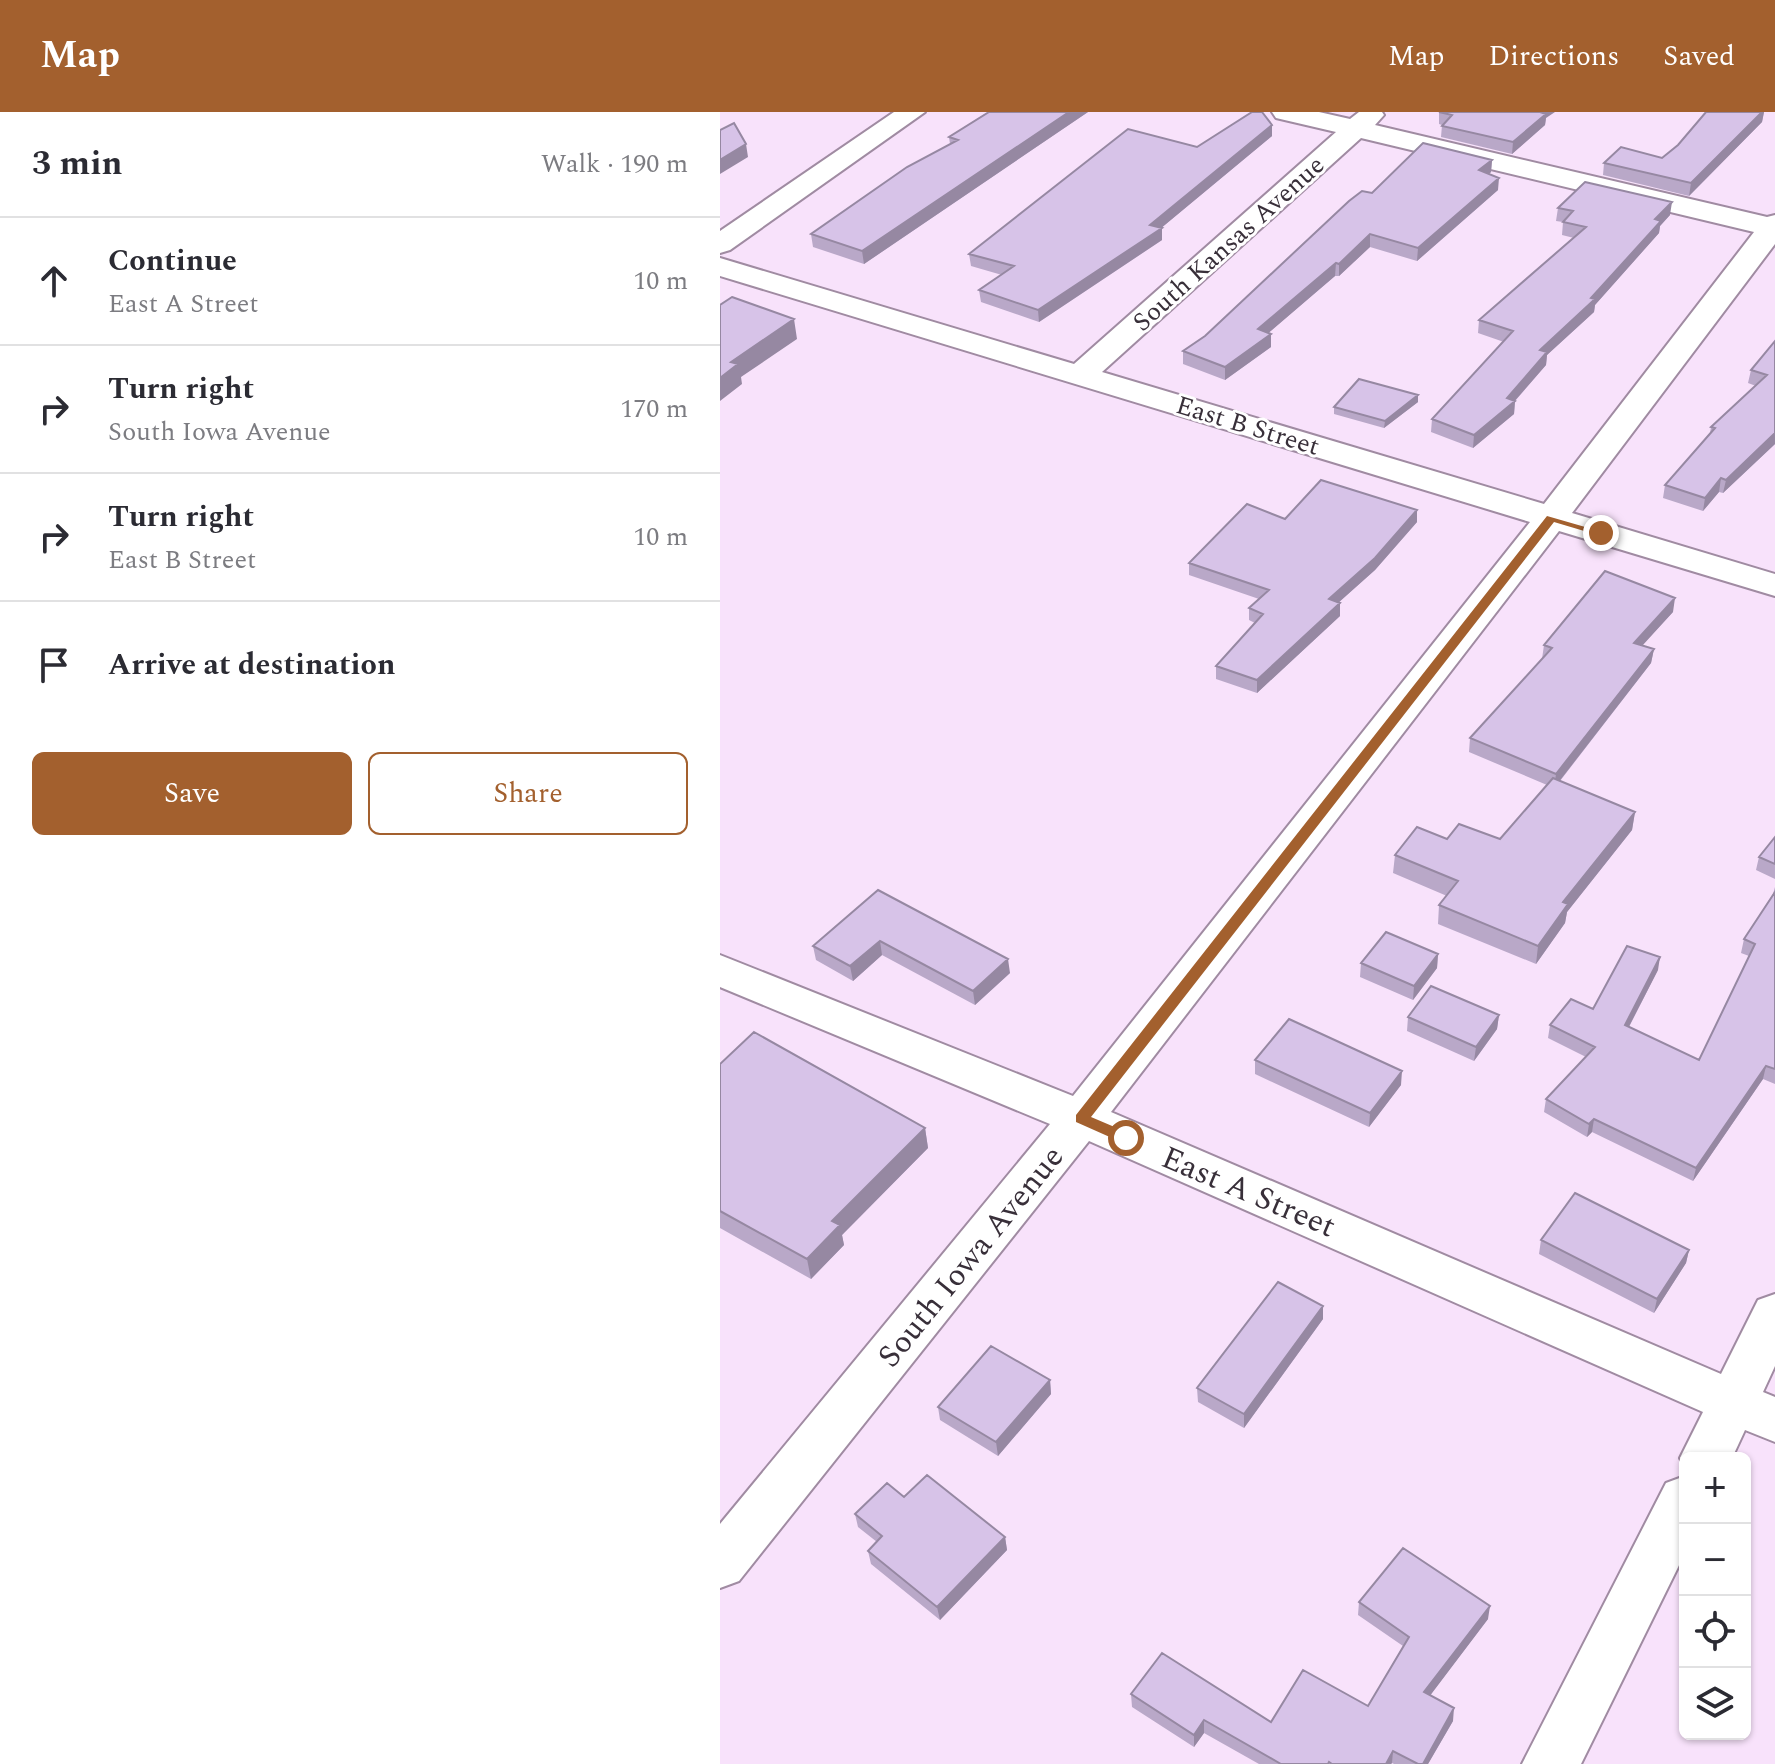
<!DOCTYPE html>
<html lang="en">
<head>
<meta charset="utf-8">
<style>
  body { margin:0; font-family:Spectral,serif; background:#f7f7f7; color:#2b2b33 }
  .controls { position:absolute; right:24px; bottom:24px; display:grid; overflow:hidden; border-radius:12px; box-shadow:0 2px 6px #0004 }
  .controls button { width:72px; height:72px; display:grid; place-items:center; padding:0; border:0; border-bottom:2px solid #e1e1e2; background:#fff; color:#2b2b33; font:40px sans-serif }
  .stop { position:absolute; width:24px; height:24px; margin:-18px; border:6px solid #a3602e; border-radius:50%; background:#fff }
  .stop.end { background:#a3602e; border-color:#fff; box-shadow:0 2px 8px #0008 }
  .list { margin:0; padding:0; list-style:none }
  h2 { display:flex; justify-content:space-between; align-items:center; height:104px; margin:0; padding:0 32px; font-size:34px }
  h2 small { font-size:26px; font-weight:400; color:#7c7c81 }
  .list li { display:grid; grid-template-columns:52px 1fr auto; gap:24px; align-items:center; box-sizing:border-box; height:128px; padding:0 32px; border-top:2px solid #e1e1e2 }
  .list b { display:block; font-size:30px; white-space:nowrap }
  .list p { margin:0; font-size:26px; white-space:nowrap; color:#7c7c81 }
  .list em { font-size:26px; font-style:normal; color:#7c7c81 }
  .actions { display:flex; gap:16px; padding:24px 32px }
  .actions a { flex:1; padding:18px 0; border:2px solid #a3602e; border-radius:12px; text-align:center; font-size:28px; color:#a3602e }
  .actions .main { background:#a3602e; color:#fff }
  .icon { flex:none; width:44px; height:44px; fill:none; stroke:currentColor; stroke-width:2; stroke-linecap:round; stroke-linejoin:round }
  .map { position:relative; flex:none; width:1055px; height:1652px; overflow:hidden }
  header { display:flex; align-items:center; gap:48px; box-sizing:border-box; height:112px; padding:0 40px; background:#a3602e; color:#fff }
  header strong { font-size:38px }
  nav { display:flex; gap:44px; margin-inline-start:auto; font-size:28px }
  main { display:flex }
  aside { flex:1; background:#fff }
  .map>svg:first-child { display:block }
</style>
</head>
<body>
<header>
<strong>Map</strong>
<nav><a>Map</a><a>Directions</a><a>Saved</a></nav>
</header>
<main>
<aside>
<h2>3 min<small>Walk · 190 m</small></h2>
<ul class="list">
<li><svg class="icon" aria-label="ahead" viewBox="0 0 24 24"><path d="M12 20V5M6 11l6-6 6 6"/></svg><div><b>Continue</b><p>East A Street</p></div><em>10 m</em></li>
<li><svg class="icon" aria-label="right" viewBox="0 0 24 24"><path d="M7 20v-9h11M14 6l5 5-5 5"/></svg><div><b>Turn right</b><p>South Iowa Avenue</p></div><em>170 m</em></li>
<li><svg class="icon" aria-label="right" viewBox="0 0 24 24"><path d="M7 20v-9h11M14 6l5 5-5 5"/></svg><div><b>Turn right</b><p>East B Street</p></div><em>10 m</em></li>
<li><svg class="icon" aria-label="arrive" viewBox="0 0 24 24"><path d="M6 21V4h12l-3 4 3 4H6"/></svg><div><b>Arrive at destination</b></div></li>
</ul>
<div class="actions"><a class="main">Save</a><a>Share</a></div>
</aside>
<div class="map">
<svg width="1055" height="1652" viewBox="0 0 1055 1652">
  <rect width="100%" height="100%" fill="#f8e2fb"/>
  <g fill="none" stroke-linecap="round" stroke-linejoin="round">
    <g stroke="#a08ba2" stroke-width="4">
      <path id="street" d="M174,0H205L10,138L0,141V119Z
        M552,0H599L630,7L639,0H662L664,3L655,13L1047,105L1055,103V132L852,401L1055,462V484L839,419L391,1000L1001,1262L1038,1188L1055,1182V1254L1043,1280L1055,1285V1330L1025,1318L1012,1346H965V1356L960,1346L983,1300L369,1029L19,1469L0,1476V1412L330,1012L0,875V843L353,984L810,410L0,164V146L354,252L616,20L556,6ZM641,26L1034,120L824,392L382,260Z
        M965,1364V1441L861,1652H802L946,1371Z"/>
    </g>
    <use href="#street" fill="#fff" fill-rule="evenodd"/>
  </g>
  <path fill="#b9a8c8" d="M268,0H368L144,152L93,135L91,122L230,32L229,25Z
    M719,0L826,6L825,13L792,42L721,25L722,13L719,12Z
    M986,0H1044L1042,10L969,84L883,63L884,51L942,46L958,33Z
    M552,13V24L441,116L442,128L319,210L261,190L259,178L282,163L251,154L249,142L477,35Z
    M772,48L771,60L769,62L778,78L697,149L650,135L619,164H615L548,221L551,222V235L505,268L463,252V239L485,224L652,81Z
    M838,96L950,103L940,114L939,121L875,193L874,200L827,243L826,253L795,289L794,302L753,336L711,320L712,307L784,230L758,221L759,208L854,126L842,123L843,110L836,109Z
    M1055,229V332L1003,381L999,380L983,399L943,386L945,373L990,321L991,315L1036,274L1028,271L1031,258Z
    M698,283V290L664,316L614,302V295Z
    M565,407L697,410L655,458L618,491L620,504L537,581L496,567V554L535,511L529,508V496L539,487L469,463V451Z
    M953,500L922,533L934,537L931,551L840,669L915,700L912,718L847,800L845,811L816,852L718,812L719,793L727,784L673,761L675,743L727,727H780L827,673L749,640L750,626L822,547L824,533Z
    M1055,725V767L1036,758L1039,745Z
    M1055,775V972L1043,967L973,1069L872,1020L867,1025L824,1000L826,987L866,945L828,926L830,913L873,897L938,858L909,915L979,948L1029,844L1021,841L1024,827L1053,782Z
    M158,778L290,861L255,893L162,843L133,869L96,848L93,834Z
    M718,842L717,856L693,888L640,865L641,851Z
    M779,903L777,917L754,949L687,919L688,905Z
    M535,948L681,973L649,1015L535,962Z
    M0,952L205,1016L208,1036L122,1123L124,1133L91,1167L0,1116Z
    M821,1128L969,1138L966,1151L934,1201L819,1142Z
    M603,1194V1207L524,1316L478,1290L477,1276Z
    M330,1268L331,1282L278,1344L220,1308L218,1295Z
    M184,1385L285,1425L287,1438L220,1508L151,1452L148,1439L157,1430L138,1415L135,1402Z
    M639,1490L768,1507L710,1583L733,1609L708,1652H674L672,1651L671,1652H539L484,1621L474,1635L412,1595L411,1582L551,1610L648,1594L683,1534L638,1503Z"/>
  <path fill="#9688a2" d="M349,0H368L144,152L142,139Z
    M818,0H835L826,6L825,13L792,42L793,30Z
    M1039,0H1044L1042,10L969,84L971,71Z
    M552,13V24L440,117L442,116V128L319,210L318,198L430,113Z
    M26,32L28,45L0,62V48Z
    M772,48L771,60L758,71L759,58Z
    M779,66L778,78L697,149L698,136Z
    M952,90L950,103L940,114L939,121L875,193L874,200L827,243L826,253L792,292L795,289L794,302L753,336L754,323L787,286L820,238L871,186L935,107Z
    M650,122V135L619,164V152Z
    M616,151L615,164L538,230V217Z
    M74,207L77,227L21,265L22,272L0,289V266L11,250Z
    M551,222V235L505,268V255Z
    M698,283V290L664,316L665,309Z
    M1055,321V332L1003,381L1006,368Z
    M1001,366L999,380L983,399L985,386Z
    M697,398V410L655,458L609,499V487Z
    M955,486L953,500L912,545L914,531Z
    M620,491V504L537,581V568Z
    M934,537L931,551L834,676L836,662Z
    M915,700L912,718L847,800L845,811L816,852L818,834L843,790Z
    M160,829L162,843L133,869L130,854Z
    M718,842L717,856L693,888L694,874Z
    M940,845L938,858L903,926L905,913Z
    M288,847L290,861L255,893L253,879Z
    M779,903L777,917L754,949L756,935Z
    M1046,954L1043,967L973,1069L976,1056Z
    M682,959L681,973L649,1015L650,1001Z
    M874,1007L872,1020L867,1025L869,1012Z
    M205,1016L208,1036L122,1123L124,1133L91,1167L87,1147L112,1109Z
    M969,1138L966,1151L934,1201L937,1187Z
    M603,1194V1207L524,1316V1302Z
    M330,1268L331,1282L278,1344L276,1330Z
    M285,1425L287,1438L220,1508L217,1495Z
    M770,1494L768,1507L703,1593L704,1580Z
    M734,1596L733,1609L708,1652H703Z
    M484,1608V1621L474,1635V1623Z
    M673,1639L672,1651L671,1652H666Z"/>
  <path fill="#d7c3e8" stroke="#9688a2" stroke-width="2" d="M269,0H349L142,139L91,122L187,55L238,28L229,25Z
    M532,0H542L552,13L430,113L442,116L318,198L259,178L294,154L249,142L408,17L477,35Z
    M719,0H820L826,2L793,30L722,14L732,3Z
    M986,0H1042L971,71L884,51L901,35L942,46L958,33Z
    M14,11L26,32L0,48V18Z
    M703,31L772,48L759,58L779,66L698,136L650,122L619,152L616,151L538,217L551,222L505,255L463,239L485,224L629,89L642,79L652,81Z
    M865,70L952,90L935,107L941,109L871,186L875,187L820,238L827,240L787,286L795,289L754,323L712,307L793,219L759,208L866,115L843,110L853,99L838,96Z
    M12,185L74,207L11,250L18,252L0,266V193Z
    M1055,229V321L1006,368L1001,366L985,386L945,373L995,316L991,315L1047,263L1031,258Z
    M639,267L698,283L665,309L614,295Z
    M601,368L697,398L655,446L609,487L620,491L537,568L496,554L543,502L529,496L549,478L469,451L527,392L565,407Z
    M885,459L955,486L914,531L934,537L836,662L750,626L832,536L824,533Z
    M833,666L915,700L843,790L848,792L818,834L719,793L738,769L675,743L697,715L727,727L739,712L780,727Z
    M1055,725V752L1039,745Z
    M158,778L288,847L253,879L160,829L130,854L93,834Z
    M1055,780V957L1046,954L976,1056L874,1007L869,1012L826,987L875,935L830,913L851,887L873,897L907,834L940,845L905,913L979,948L1035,832L1024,827Z
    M666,820L718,842L694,874L641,851Z
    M711,874L779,903L756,935L688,905Z
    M569,907L682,959L650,1001L535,948Z
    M34,920L205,1016L112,1109L120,1113L87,1147L0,1099V952Z
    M855,1081L969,1138L937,1187L821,1128Z
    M558,1170L603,1194L524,1302L477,1276Z
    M271,1234L330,1268L276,1330L218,1295Z
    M207,1363L285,1425L217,1495L148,1439L162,1424L135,1402L167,1371L184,1385Z
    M683,1436L770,1494L704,1580L734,1596L703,1652H698L673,1639L666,1652H612L609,1650L608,1652H561L484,1608L474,1623L411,1582L442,1541L551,1610L583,1558L648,1594L689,1525L639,1490Z"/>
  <path fill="#a3602e" d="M827,404L886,421L881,424L834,410L371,1005L411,1022V1030H401L356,1010V1003Z"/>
  <g text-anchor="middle" stroke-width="6" stroke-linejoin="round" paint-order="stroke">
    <g font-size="26" fill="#382f39" stroke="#fff">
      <text transform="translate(508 131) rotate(-42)" y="9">South Kansas Avenue</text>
      <text transform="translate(528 313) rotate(17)" y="9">East B Street</text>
    </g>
    <g font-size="32" fill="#382f39" stroke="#fff">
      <text transform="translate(529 1079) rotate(23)" y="11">East A Street</text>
      <text transform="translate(250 1144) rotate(-51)" y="11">South Iowa Avenue</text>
    </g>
  </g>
</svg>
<div class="controls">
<button>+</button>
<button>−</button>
<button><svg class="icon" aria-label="locate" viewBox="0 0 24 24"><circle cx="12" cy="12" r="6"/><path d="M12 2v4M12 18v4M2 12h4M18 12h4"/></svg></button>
<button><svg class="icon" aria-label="layers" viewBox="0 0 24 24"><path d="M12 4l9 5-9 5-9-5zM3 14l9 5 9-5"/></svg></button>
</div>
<div class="stop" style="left:406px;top:1026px"></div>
<div class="stop end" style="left:881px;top:421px"></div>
</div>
</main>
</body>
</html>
